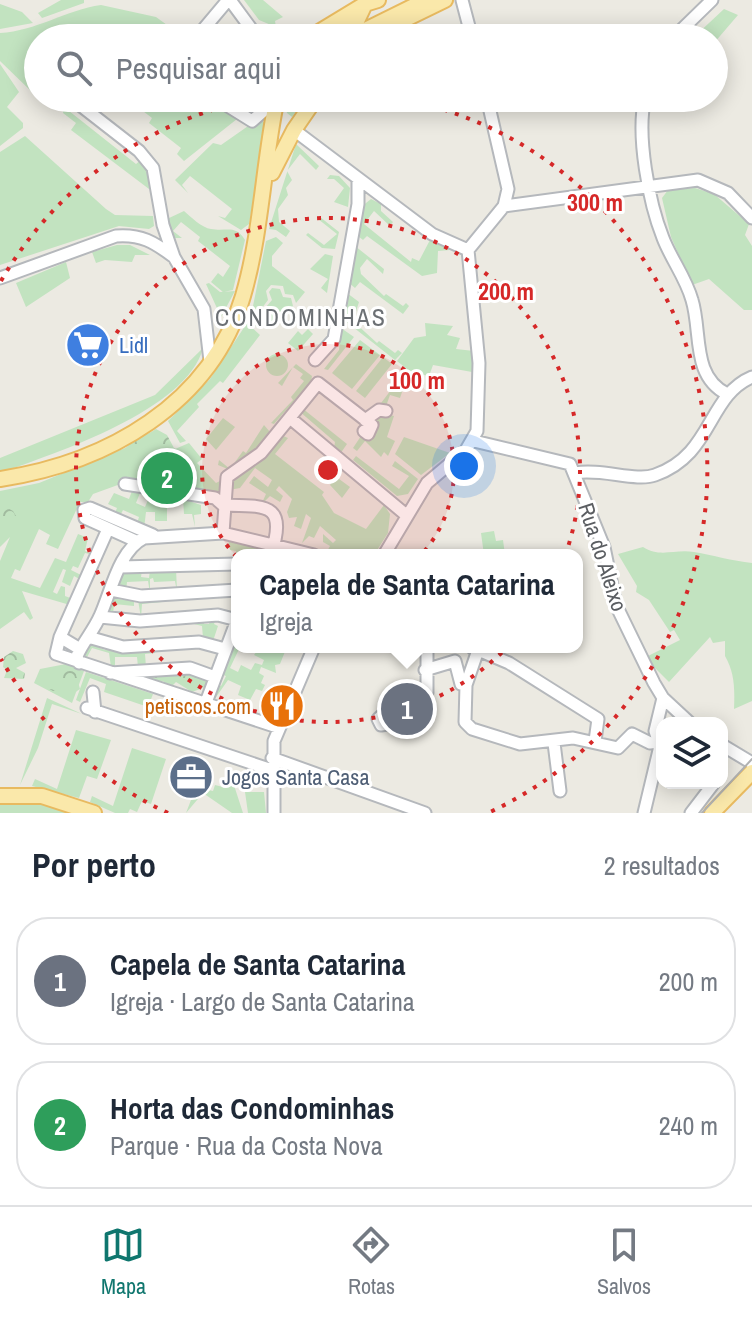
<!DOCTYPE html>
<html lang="pt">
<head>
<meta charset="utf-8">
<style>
  body { margin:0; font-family:"Archivo Narrow",sans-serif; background:#f6f6f7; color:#1f2937 }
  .controls { position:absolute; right:24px; bottom:24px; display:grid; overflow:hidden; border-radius:16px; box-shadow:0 4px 20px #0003 }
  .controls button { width:72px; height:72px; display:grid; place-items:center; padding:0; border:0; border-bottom:2px solid #e0e1e3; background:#fff; color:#1f2937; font:40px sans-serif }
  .you { position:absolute; left:464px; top:466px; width:28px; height:28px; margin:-20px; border:6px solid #fff; border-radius:50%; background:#1a73e8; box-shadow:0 0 0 12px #1a73e833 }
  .badge { display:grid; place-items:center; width:52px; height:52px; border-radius:50%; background:#0f766e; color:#fff; font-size:26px; font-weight:700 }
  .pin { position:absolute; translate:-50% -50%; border:4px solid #fff; box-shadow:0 2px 8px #0006 }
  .popup { position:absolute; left:231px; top:549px; width:352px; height:104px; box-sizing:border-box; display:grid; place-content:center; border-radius:16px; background:#fff; filter:drop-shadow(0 2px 6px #0005); font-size:26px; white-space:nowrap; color:#747a83 }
  .popup b { font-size:30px; color:#1f2937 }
  .popup::after { content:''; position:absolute; left:50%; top:100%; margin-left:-16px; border:16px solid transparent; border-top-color:#fff }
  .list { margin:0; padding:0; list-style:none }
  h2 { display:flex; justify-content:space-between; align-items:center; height:104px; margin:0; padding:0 32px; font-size:34px }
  h2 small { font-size:26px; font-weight:400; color:#747a83 }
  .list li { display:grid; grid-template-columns:52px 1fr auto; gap:24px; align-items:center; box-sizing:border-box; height:128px; margin:0 16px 16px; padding:0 16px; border:2px solid #e0e1e3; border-radius:32px }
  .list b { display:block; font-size:30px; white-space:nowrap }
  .list p { margin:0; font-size:26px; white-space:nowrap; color:#747a83 }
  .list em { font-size:26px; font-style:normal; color:#747a83 }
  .icon { flex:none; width:44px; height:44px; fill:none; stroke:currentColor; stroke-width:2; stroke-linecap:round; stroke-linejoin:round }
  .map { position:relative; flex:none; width:752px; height:813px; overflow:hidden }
  .search { position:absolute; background:#fff; box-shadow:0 4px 20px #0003; left:24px; right:24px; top:24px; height:88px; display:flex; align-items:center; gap:20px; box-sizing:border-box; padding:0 28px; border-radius:44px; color:#747a83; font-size:30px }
  .sheet { height:392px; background:#fff }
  nav { display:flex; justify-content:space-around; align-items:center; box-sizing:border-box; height:112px; border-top:2px solid #e0e1e3; background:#fff; font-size:22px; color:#747a83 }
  nav a { display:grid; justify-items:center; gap:4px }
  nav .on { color:#0f766e }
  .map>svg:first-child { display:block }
</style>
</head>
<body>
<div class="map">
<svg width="752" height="813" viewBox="0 0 752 813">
  <defs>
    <pattern id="forest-crowns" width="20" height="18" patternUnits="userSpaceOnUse" patternTransform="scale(2)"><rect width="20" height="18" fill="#c2e3c0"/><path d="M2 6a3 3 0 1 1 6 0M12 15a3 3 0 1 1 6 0" fill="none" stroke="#a1bb9f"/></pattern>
  </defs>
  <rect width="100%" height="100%" fill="#eceae2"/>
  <path fill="#c2e3c0" d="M61,0H84V3L42,18L38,13Z
    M244,0H263L283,17L275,21L276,27L259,20Z
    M0,4L22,12L33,23L0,29Z
    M101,5L156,17L185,38H38V47L33,54L35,57L30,63L38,70L34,94L0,61V33C36,31 66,10 101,5Z
    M724,9L738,15L714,43V38L694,37Z
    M0,64L19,92L7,107L23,123V128L0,146Z
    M126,98H209L237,119L184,161L177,154L181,148L149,123L152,118Z
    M222,98H265L250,112Z
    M284,98H306L292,117L287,113Z
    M64,107L136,164L142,159L153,186L149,189L71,130L76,123L63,113Z
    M258,119L267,124L249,224L241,230L218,216L225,218L232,209L190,176L182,185L188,193L175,180L213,143L221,145Z
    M25,136L106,209L115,215L153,216L154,226L149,229L119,226L0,265V152Z
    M296,144L319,166L316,170L300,154L287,171L292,180L286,188L288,195L278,209L279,222L290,231L286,237L276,230L269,229Z
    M330,175L339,176L350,188L348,207L334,202L344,188L334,179H327Z
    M695,188L714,194L749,224L745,235L752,246V310H744L709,279L692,285L671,237L662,198L668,190Z
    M371,199L381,204V211L393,222L390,226L374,211L364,224L411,262L412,258L419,261L430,240L450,250L438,251L437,273L422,276L367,236L363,240L358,236L361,207Z
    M184,211C191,217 202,228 211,229C227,232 235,224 245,240L233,290L223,292L211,282L218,273L223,277L230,266L198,241L200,237L181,222L173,231L182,238H173L167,219Z
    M320,217L339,232L335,249L322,248L306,235L308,233L324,245L337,234L318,219Z
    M276,237L283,243L272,256V266L305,292L296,303L293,295L285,294L283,286L271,285L266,291L268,300L262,308L265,315L259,329L250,321L266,241Z
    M117,245H130L150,255H135L132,262L105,260L96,263L92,252Z
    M355,246L384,269L383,274L367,259L360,268L361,274L384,296L386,294L403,306L406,303L409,306L403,314L360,282L355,288L348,282Z
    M325,254L333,256L327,293L321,288L328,279L310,269Z
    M66,262L70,278L26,307L16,283Z
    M209,283L220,292L235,291L221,317L206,284Z
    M272,288L280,289L283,297L291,298L293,306L287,312H282L273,328L266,326L264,321L269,315L266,307L272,300L269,292Z
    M347,293L359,302L353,321L377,343L379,341L395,353L398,350L402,353L395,360L344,320Z
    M247,323L260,335L223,383L220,381L197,404L199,407L177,431L186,441L180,443L168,421L210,379Z
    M425,323L453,326L447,335L460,338L456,349L474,351L472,372L433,365L429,376L409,372L400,398L390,395L385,409L378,407L407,369L397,361L414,338L426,336Z
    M341,328L354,337L328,370L324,369L339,350Z
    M308,329L313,334L298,351L288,343L298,331L302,335Z
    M360,340L380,355L352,389L332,373Z
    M203,348C187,410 56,453 0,473V458L155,395Z
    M266 365a11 11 0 1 1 22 0a11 11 0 1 1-22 0Z
    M383,357L392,364L365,398L356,391Z
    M296,364L312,376L311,382L274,424L271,423L293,400L291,397L304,381L300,378L303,374L293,367L282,386L278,383Z
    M302,408L347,444L340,454L334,448L335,442L299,411Z
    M382,413L394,416L387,437L395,441L388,456L384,452L381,457L365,441L357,451L353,448L371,421Z
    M223,418L235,427L216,450L206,439Z
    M264,425L270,432L257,449L230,470L218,465L219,460L230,469L243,451L246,453Z
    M281,435L288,438L275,454L324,492L322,495L334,513L366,529L384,505L390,514L388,533L374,555H325L330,546L323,542V534L333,543L336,540L320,526L314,538L309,536L302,543L311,518L306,514L301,529L294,526L297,517L289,518L287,512L292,499L279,486L276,490L283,496L280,502L270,496L261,505L266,494L249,483L254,476L268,487L272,480L255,468L240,488L229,490L230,480Z
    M404,437L450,453L421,475L395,454Z
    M140,442L175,449L189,443L202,459L197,463L216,483L220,481L222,495L126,482L93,494L88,502H80L58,549L46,544L50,535L39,529L20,571L15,569L11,578L40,588L55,558L66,562L78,534L88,538L85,551L94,555L85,553L78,568L73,566L71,570L83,576L81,580L74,576L70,586L62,582L66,570L63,569L53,592L57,594L61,586L65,587V596L73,599L70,605L22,591L33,618L30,620L24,612L0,629V561L10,537L0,547V491L39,483Z
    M356,456L399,489L409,476L392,466L395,461L418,479L408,494L397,496L353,460Z
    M320,465L350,487L342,498L330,485L334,478L317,469Z
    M132,491L140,493L136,503L145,507L148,500L155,502L156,495L161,496V505L167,506V521H155V512H146L144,529L154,531L136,527L139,517L123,510L119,518L114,515L117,508L108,504L114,493L129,499Z
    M183,499L201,505V514L194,515L195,527L192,514H184Z
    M494,531L496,541L503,540L505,555H484L481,533Z
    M228,539L267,549L265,555H237L236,560V551L230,550Z
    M643,547C660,558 674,549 694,552C713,555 732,561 752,563V701L734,709C735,686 734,672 725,656V641L713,643L710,637L669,682L648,661L646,657L680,640L674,630L670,632L649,600L636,592L637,586L618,554Z
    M176,568L177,592L175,581L154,582L153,578L150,579V593L148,581L127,582L126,591L117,588L124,573L138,574L142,570L141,577L149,578L150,570Z
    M126,595L161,599L162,602L142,604L141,618L138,600L134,599V606L114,604L113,615L107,613L113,598L125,600Z
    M212,616H217L214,624L218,626L213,641L203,638L202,626L190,623V618L203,617L204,624H209Z
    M237,632L240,647L230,668L238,672L241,665L251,670L255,663L262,665L264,660L254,655L260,647L299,649L296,653L286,649L280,664L275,665L276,673L261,667L259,673L264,676L261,683L265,685L262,691L256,689L250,700L238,695L241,686L228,680L214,700L217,684L221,686L226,676L221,674Z
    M90,644L105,650L109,646L117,653L118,649L154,647L155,653L145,654L146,667H138L137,657H115V666L111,667L109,653L92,648L86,659L84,655Z
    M66,664L84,671L72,703L34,683L40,669Z
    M86,672L153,694L148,707L104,692L106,684L90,678L80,702L76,700Z
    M47,698L82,714L52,704L38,748L20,785Z
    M76,730L111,740L97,779L87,776L79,798L32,786L35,779L57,789Z
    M132,748L166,759L151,804L142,801L137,812L130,809L128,813H115L90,802L92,796L113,806Z
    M231,776L243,813H232L203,793L186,813L196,787L213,791L215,785L223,787L220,779Z
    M245,792H264L266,813H248Z
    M0,801H46L78,813H0Z"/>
  <path fill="url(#forest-crowns)" d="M156,429L167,435L174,448L183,452L171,460L163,453L159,459H147L120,477L115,472L120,469C118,443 139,440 156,429Z
    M0,504L13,511L19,521L0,531Z
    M13,651L23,654L26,663L16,668L25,673L24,679L4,678L7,670L3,667L4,657Z
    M74,667L80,689L68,697L63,690L53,691L39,683L41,678L48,680L47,674L58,668Z
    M183,671L186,675L207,676L208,686L192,692L176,682L169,689L163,681L159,684L137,674L166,675Z"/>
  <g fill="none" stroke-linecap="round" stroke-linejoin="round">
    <g stroke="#b5b8bc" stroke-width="15">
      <path id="minor" d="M230,0L258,38
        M462,0L472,38
        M196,38L228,0
        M673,38L712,0
        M71,98L139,151L153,168L163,225L174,257L204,309L210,361
        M215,98L252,121L277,99
        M645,98C636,135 649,203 663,238C671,259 686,278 692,300C702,332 691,376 727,394
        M294,130L432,234L468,250
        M504,206L698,180L728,193L752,218
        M0,278L116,236C141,234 154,242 174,257
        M315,360L334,339L358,204V179
        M290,418L405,514
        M365,420L379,410L386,411
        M474,441L570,464L604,547L616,605L654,683L663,698L690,723
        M575,473C601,468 636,482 655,475C713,455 707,396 752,377
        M125,484L215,498L223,505
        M223,505C268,506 287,503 271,555
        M108,529L60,637L56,654L277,727
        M223,533L227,477L261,453L318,383L372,425L368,434L364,431
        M136,541L85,518L84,510L90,508L153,535
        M384,555L427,483L466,450L477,431L479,363L468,250L504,206L508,189L487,98
        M121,567L237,564
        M111,590L141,596L237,590
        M100,617L140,621L218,615L237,620
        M60,637L80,649
        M88,637L123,647L199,642L225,649
        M471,647L509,663L598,719L595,741
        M478,650L466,685L465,722L472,729L520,744L573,738L618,748L632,734L650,743L662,741
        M79,663L77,656C83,642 94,630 100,616C111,592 119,550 144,538L223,533L314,555
        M425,670L455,661L461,684L466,685
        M110,673L190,668L215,677
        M93,692L95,712
        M205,705L237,620
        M391,707L378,719L381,725L420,719L427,692V647
        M87,708L272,770
        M554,743L560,791
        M722,745L752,763
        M272,758L425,813
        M274,813V741L314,647
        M644,813L660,746L655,731L663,698
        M691,813L714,783"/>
    </g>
    <g stroke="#e8ba60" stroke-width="18">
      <path id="major" d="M309,38L365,4L378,0
        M329,38L356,23L365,4
        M349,38L426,0
        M380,38L406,19L445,0
        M272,173L294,130L316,98
        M0,479C106,463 211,405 243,296C262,231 263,163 277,98
        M0,796H42L94,813
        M712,813L752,772"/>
    </g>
    <use href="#minor" stroke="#fff" stroke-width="11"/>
    <use href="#major" stroke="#fae8aa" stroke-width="14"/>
    <path stroke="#b1b2b2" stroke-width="2" d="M702,813L752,759"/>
  </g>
  <circle cx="328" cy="470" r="126" fill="#d62828" fill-opacity=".12"/>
  <g fill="none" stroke="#d62828" stroke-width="4" stroke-dasharray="4 8">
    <circle cx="328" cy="470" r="126"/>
    <circle cx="328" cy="470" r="252"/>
    <path d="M168 813A378 378 0 0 1 1 659M1 281A378 378 0 0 1 259 98M397 98A378 378 0 0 1 488 813"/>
  </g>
  <defs>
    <g id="supermarket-disc" transform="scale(2.3)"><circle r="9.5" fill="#3f7fe0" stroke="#fff"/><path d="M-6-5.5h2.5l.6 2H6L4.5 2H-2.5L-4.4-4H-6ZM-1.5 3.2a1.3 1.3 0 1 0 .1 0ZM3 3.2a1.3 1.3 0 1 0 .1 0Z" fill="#fff"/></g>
    <g id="restaurant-disc" transform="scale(2.3)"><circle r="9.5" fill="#e8710a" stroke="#fff"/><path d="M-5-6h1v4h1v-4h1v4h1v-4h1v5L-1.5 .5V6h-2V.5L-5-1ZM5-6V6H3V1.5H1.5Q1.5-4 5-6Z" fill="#fff"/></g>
    <g id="office-disc" transform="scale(2.3)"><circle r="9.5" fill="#5c6f8a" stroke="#fff"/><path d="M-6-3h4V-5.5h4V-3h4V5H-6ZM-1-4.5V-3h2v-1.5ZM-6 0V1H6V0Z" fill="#fff"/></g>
  </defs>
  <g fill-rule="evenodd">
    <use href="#supermarket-disc" x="88" y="345"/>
    <use href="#restaurant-disc" x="282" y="706"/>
    <use href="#office-disc" x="191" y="777"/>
  </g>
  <g text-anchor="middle" stroke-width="6" stroke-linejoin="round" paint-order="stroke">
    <g font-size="22" fill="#366cbe" stroke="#fff" text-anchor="start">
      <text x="119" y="353">Lidl</text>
    </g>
    <g font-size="22" fill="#5b5e62" stroke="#fff">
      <text transform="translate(603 557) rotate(72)" y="8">Rua do Aleixo</text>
    </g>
    <g font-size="22" fill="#c56008" stroke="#fff" text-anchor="end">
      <text x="251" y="714">petiscos.com</text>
    </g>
    <g font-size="22" fill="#4e5e75" stroke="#fff" text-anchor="start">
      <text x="222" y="785">Jogos Santa Casa</text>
    </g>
    <g font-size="24" letter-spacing="2" fill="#6c7074" stroke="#fff">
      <text x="301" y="326">CONDOMINHAS</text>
    </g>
  </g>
  <circle cx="328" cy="470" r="12" fill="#d62828" stroke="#fff" stroke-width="4"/>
  <g font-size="24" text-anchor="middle" font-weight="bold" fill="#d62828" stroke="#fff" stroke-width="6" stroke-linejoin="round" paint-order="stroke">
    <text x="595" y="211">300 m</text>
    <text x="506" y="300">200 m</text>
    <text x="417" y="389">100 m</text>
  </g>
</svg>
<div class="controls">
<button><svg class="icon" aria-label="layers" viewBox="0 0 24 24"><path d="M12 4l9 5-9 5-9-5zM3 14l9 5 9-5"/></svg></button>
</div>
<div class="you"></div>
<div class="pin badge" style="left:407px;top:709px;background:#6b7280">1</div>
<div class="popup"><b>Capela de Santa Catarina</b>Igreja</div>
<div class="pin badge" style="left:167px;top:478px;background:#2e9e5b">2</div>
<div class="search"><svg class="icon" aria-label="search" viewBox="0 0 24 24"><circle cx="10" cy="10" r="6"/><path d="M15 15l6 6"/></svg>Pesquisar aqui</div>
</div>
<section class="sheet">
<h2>Por perto<small>2 resultados</small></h2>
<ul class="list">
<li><span class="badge" style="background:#6b7280">1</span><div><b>Capela de Santa Catarina</b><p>Igreja · Largo de Santa Catarina</p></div><em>200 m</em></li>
<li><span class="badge" style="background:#2e9e5b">2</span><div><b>Horta das Condominhas</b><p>Parque · Rua da Costa Nova</p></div><em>240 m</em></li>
</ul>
</section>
<nav>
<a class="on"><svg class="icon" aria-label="map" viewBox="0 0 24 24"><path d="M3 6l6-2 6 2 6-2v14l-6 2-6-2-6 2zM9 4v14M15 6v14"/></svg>Mapa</a>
<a><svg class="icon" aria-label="directions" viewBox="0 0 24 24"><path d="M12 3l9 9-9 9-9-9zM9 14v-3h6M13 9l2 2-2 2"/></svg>Rotas</a>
<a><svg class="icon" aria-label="saved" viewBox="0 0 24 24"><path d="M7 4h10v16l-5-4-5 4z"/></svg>Salvos</a>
</nav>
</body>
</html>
